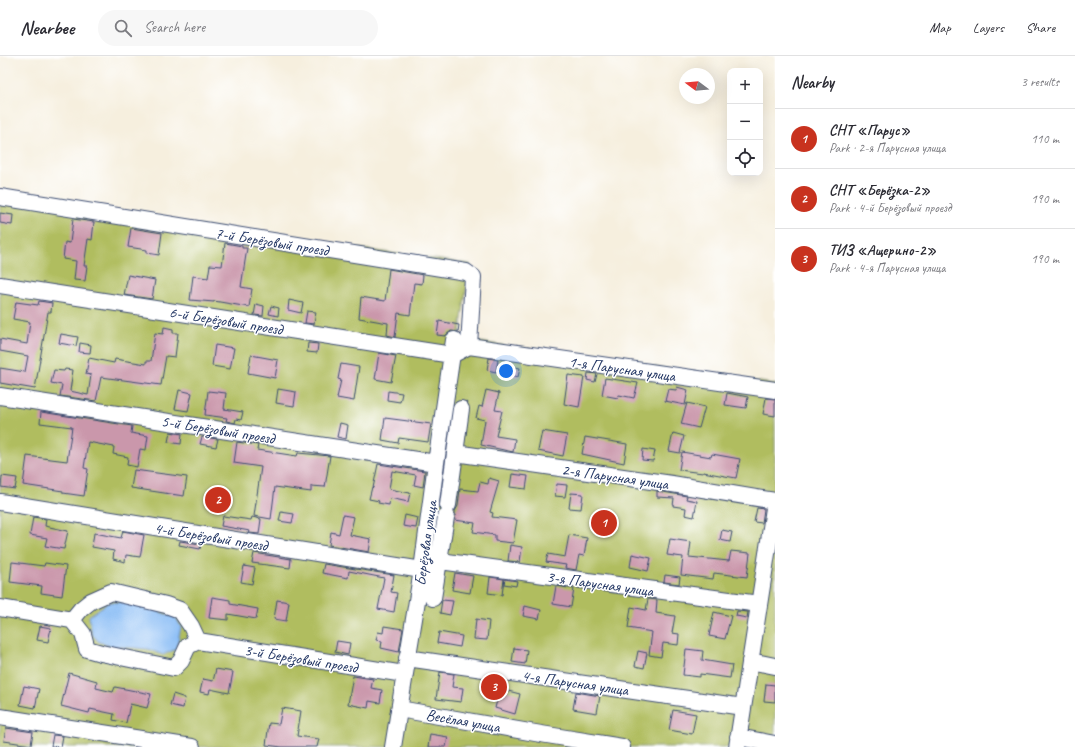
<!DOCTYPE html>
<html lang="en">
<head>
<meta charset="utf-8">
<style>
  body { margin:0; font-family:Caveat,sans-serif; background:#f7f7f7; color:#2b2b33 }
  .controls { position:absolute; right:12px; top:12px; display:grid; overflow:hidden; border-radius:8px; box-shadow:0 4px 16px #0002 }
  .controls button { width:36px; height:36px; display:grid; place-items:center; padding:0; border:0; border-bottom:1px solid #e1e1e2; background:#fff; color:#2b2b33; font:20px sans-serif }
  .compass { position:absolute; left:679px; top:12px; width:36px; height:36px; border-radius:50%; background:#fff; box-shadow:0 4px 16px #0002; rotate:286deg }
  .you { position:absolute; left:506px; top:315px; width:14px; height:14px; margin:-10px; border:3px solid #fff; border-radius:50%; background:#1a73e8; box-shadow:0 0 0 6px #1a73e833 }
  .badge { display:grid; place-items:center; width:26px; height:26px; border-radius:50%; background:#c8321e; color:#fff; font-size:13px; font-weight:700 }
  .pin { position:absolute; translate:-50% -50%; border:2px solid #fff; box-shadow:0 1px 4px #0006 }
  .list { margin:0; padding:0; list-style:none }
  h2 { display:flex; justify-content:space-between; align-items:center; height:52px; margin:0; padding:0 16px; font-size:17px }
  h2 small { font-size:13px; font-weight:400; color:#7c7c81 }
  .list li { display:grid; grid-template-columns:26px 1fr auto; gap:12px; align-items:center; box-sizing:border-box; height:60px; padding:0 16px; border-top:1px solid #e1e1e2 }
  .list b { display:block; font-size:15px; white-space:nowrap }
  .list p { margin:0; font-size:13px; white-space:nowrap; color:#7c7c81 }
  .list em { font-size:13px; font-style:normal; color:#7c7c81 }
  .icon { flex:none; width:22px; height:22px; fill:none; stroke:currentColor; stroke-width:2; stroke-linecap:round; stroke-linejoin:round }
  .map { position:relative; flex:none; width:775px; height:691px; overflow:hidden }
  header { display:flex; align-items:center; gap:24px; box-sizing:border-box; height:56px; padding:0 20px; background:#fff; border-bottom:1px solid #e1e1e2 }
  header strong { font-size:19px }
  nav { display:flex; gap:22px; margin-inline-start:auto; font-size:14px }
  .search { width:280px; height:36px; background:#f7f7f7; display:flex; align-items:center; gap:10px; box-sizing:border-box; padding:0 14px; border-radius:22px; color:#7c7c81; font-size:15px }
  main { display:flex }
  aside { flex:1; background:#fff }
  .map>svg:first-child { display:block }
</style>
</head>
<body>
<header>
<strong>Nearbee</strong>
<div class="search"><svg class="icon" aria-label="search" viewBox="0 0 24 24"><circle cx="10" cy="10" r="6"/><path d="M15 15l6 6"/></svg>Search here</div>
<nav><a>Map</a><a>Layers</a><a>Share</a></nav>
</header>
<main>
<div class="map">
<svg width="775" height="691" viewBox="0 0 775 691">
  <rect width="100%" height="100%" fill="#fff"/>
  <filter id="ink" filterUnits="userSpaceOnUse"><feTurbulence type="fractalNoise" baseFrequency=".025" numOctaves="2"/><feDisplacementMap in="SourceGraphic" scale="8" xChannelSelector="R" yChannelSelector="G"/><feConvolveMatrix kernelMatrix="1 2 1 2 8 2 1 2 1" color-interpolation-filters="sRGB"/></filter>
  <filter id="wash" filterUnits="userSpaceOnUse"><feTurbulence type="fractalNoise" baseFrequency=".012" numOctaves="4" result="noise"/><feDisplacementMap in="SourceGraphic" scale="16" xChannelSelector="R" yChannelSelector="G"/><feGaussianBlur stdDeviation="0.9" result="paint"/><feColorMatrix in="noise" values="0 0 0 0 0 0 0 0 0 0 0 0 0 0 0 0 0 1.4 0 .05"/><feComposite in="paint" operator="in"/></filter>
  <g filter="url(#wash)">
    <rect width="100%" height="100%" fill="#f6efde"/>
    <path fill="#b0bd5f" stroke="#66765e" d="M0,142L470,208L459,283L775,328V691H0Z"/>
    <path fill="#87bbf5" stroke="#5175aa" d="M109,546L130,547L157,555L176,562L181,571L176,593L163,599L148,593L112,590L99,586L92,578L89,560Z"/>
    <g id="blocks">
      <path fill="#ca97ab" d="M0,157L13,159L12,169L0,167Z
        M73,163L94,166L92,184L88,183L84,210H87L85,225L74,224L76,205L63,203L65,186L70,187Z
        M131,172L162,177L159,199L147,197V194L128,191Z
        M225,187L242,190V192H247L241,231L252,233L249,251L214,245V246L190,244L193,220L208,222L210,209L222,210Z
        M389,213L423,219L422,228L414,227L410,259L398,257L395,281L387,279L388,267L359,262L361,241L385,245Z
        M128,219L155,224L152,243L124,239Z
        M289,244L303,247L301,257L288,254Z
        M39,245L52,247L51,256H48L35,333L0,327V312L25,316L28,300L0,295V283L27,288L30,266L13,263L16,246L38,249Z
        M256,248L264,250L263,260L254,259Z
        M271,250L279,252L278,260L269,258Z
        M307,255L316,256L314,268L305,267Z
        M439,265L459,269L458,276L451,275L445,280L437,279Z
        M164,271L173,273V277H178L175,301L166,300L161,329L101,321L96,345L60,340L62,329L51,327L54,314L64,315L65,313L73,314L70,335L88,339L91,319L86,318L89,302L114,307L115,303L146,308V305H151L155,277L163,278Z
        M61,278L78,281L76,290L59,287Z
        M80,287L91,289L90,297L79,296Z
        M308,287L318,288L317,297L307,296Z
        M215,289L234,292L230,313L212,310Z
        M379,297L396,300L391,326L375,323Z
        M251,299L278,304L275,322L248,317Z
        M489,302L498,304L496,316L487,314Z
        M341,308L359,311L354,345L337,342L341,324L338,323Z
        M511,310L520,312L518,321L509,319Z
        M588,317L597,318L595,326L587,324Z
        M568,319L584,321L579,351L564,348Z
        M605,322L638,327L634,342L619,339L618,342L602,339Z
        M677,331L688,334L685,349L665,345L668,333L676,334Z
        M278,333L296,336L294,350L276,347Z
        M179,334L192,337L188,355L175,353Z
        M486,334L499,337L495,354L502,355L496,380L515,383L513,396L481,389L485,364L476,362L479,350L482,351Z
        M208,335L226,337L224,353L243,356L241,364L236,363L235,367L226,365L227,362L205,359Z
        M388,335L402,337L400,346L387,344Z
        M727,337L748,341L746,352L725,349Z
        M766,342L775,343V360L763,358Z
        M687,347L705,351L699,372L681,368Z
        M41,356L132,370L131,377L148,380L146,394L140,393L137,411L127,409L128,401L113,398L114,391L88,386L84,412L88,413L84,440L63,437V435L23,429L27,400L67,405L72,371L40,367Z
        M385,362L431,368L428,386L399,382L398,387L382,384Z
        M340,367L348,369L346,383L337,381Z
        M542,375L567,379L563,400L538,395Z
        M170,376L182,378L181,388L168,386Z
        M673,377L684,380L680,397L669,395Z
        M202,381L218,383L216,391L200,388Z
        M585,381L627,388L624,407L582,398Z
        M237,386L258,389L257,394L297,400L298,397L330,400L325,431L311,430V436L275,431L271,463L254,460L261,411L234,407Z
        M643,393L655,395L653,405L642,404Z
        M682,396L711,401L712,398L740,403L736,422L703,416V417L679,414Z
        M378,408L425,415L423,431L414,429L416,419L392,415L389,433L410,437L408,446L390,442L389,449L378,447L379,445L369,443L372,431L373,432Z
        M134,414L187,421L184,440L131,432Z
        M512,418L528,420L526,433L510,431Z
        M2,420L17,422L15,433L1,431Z
        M489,422L499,425L490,456L493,457L492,461L517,464L513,487L495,485V479L473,476L475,467L455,464V455L458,450L460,433L478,435L480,426L488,428Z
        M557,428L567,429L565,441L555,440Z
        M657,435L687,440L686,443L697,445L694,461L685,459L686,452L673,450L674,442L657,441Z
        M571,437L583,438L581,453L569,452Z
        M757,452L764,453L762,467L754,466Z
        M281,456L294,458L292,467L279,465Z
        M343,459L354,461L350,479L371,483L369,496L329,489L331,476L339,478Z
        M405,459L418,462L416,472L403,470Z
        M223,460L251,464L252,461L261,463L259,478L249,477L250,475L221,470Z
        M33,461L46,463L45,470L68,475L64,493L45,490L47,482L30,479Z
        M722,474L732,476L730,486L720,484Z
        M123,475L144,479L140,501L126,499L125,506L113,503L114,495L92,491L94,477L121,482Z
        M569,479L587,482L584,500L579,499L576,514L565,512L566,509L546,506L548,498L565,501Z
        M670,483L691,486L689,501L729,505L731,495L750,497L747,521L714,517L713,523L681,519L683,501L667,499Z
        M180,485L201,488L200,493L179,489Z
        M510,489L522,491L520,506L508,505Z
        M254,497L291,503L290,512L252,507Z
        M632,498L651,502L648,515L630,511Z
        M12,506L44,510L45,507L66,510L62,540L41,537L42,530L10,526Z
        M324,508L394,519L391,536L397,537L394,556L378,553L384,522L349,515L348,522L322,517Z
        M244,510L255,512L252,528L241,526Z
        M455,517L473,520L470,537L452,534Z
        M665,519L680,521L679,528L664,526Z
        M490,521L504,523L502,539L488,537Z
        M505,523L517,525L516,530L504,528Z
        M556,530L574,533L571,551L553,548Z
        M212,541L230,544V548L258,553L256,563L228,558V564L209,562Z
        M648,543L657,544L656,557L675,560L672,577L679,578L678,589L663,587L661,601L649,599L652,576L628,572L631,551L646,554Z
        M277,544L289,546L286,565L274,563Z
        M442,544L453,545L450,559L440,557Z
        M525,550L541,554L539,563L523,560Z
        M737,555L748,556L747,562L736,560Z
        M714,556L731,560L725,583L709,580Z
        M476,563L489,565L487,584L474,583Z
        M40,570L51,572L48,586L37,584Z
        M384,570L403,573L399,596L381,592L382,585L376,584L378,576L383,577Z
        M439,576L462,580L460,591L437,587Z
        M337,585L350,587L348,599L335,596Z
        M514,592L527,594L525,608L512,606Z
        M686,593L703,595L702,604L732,609L730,622L700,618V621L683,619Z
        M638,595L647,597L644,612L635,610Z
        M216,613L233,616L229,637L210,633L209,638L200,636L203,623L213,625Z
        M440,616L454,618L452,631L463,632L461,646L436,643Z
        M69,617L97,625L96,632L113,636L115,631L151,638L147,652L130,648L126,667L113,664L114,658L90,653L89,657L61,650Z
        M353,620L373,623L371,632L382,634L380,647L369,645L368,652L348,648Z
        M766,628L775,629V646L764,645Z
        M24,630L39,633L35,652L20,649Z
        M500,633L520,638L515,658L495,652Z
        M576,636L600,640L597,657L573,653Z
        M173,638L185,642L183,652L170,649Z
        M282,652L301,655L297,680L319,683L317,691H282L266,689L269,667L279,668Z
        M673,654L696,658L692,678L669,674Z
        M6,672L33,676L31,689L4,685Z
        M430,678L448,681L446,691H428Z
        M53,679L63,680L61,691L51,690Z"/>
    </g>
  </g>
  <g filter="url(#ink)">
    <use href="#blocks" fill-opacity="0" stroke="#3c4c71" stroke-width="1"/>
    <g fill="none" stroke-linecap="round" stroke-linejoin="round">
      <g stroke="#3c4c71" stroke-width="18">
        <path id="minor" d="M0,141L466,216L473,221L469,290
          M0,229L452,299L469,290
          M469,290L775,334
          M0,340L436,407
          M455,397L672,428L775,445
          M0,446L422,514
          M448,449L461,353
          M440,505L759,548
          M433,542L446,461
          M0,552L72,564L83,578L87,593L101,597L174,612L181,605L188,590L198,585L404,618
          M72,564L81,553L91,545L111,536L166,549L180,554L191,570L198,585
          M407,602L743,651
          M750,605L775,610
          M399,653L541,678L622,691
          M0,661L192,691
          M738,681L775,688
          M393,691L422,514L436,407L454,284
          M737,691L775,446"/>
      </g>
      <use href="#minor" stroke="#fff" stroke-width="16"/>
    </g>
  </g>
  <g text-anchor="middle" stroke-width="3" stroke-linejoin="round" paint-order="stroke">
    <g font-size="16" fill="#1b2f5e" stroke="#fff">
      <text transform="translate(272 185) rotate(9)" y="6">7-й Берёзовый проезд</text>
      <text transform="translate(226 264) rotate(9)" y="6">6-й Берёзовый проезд</text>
      <text transform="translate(622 312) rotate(8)" y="6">1-я Парусная улица</text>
      <text transform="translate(218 373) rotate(9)" y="6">5-й Берёзовый проезд</text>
      <text transform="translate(615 420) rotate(8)" y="6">2-я Парусная улица</text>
      <text transform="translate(211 480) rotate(9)" y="6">4-й Берёзовый проезд</text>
      <text transform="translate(425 487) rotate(-82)" y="6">Берёзовая улица</text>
      <text transform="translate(600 527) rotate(8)" y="6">3-я Парусная улица</text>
      <text transform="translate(301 602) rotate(9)" y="6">3-й Берёзовый проезд</text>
      <text transform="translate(575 626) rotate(8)" y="6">4-я Парусная улица</text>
      <text transform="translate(463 664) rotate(10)" y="6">Весёлая улица</text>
    </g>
  </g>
</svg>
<div class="controls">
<button>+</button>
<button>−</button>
<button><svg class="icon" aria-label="locate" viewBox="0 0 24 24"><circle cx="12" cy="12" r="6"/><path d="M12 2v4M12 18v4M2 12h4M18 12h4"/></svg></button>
</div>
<svg class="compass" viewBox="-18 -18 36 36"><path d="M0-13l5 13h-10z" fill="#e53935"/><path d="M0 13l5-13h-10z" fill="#7c7c81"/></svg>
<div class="you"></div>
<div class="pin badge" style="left:604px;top:467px">1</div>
<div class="pin badge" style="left:218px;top:444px">2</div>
<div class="pin badge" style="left:494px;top:631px">3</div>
</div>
<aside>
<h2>Nearby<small>3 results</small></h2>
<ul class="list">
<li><span class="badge">1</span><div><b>СНТ «Парус»</b><p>Park · 2-я Парусная улица</p></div><em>110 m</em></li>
<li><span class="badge">2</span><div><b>СНТ «Берёзка-2»</b><p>Park · 4-й Берёзовый проезд</p></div><em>190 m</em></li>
<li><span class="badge">3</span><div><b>ТИЗ «Ащерино-2»</b><p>Park · 4-я Парусная улица</p></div><em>190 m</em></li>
</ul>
</aside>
</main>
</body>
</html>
